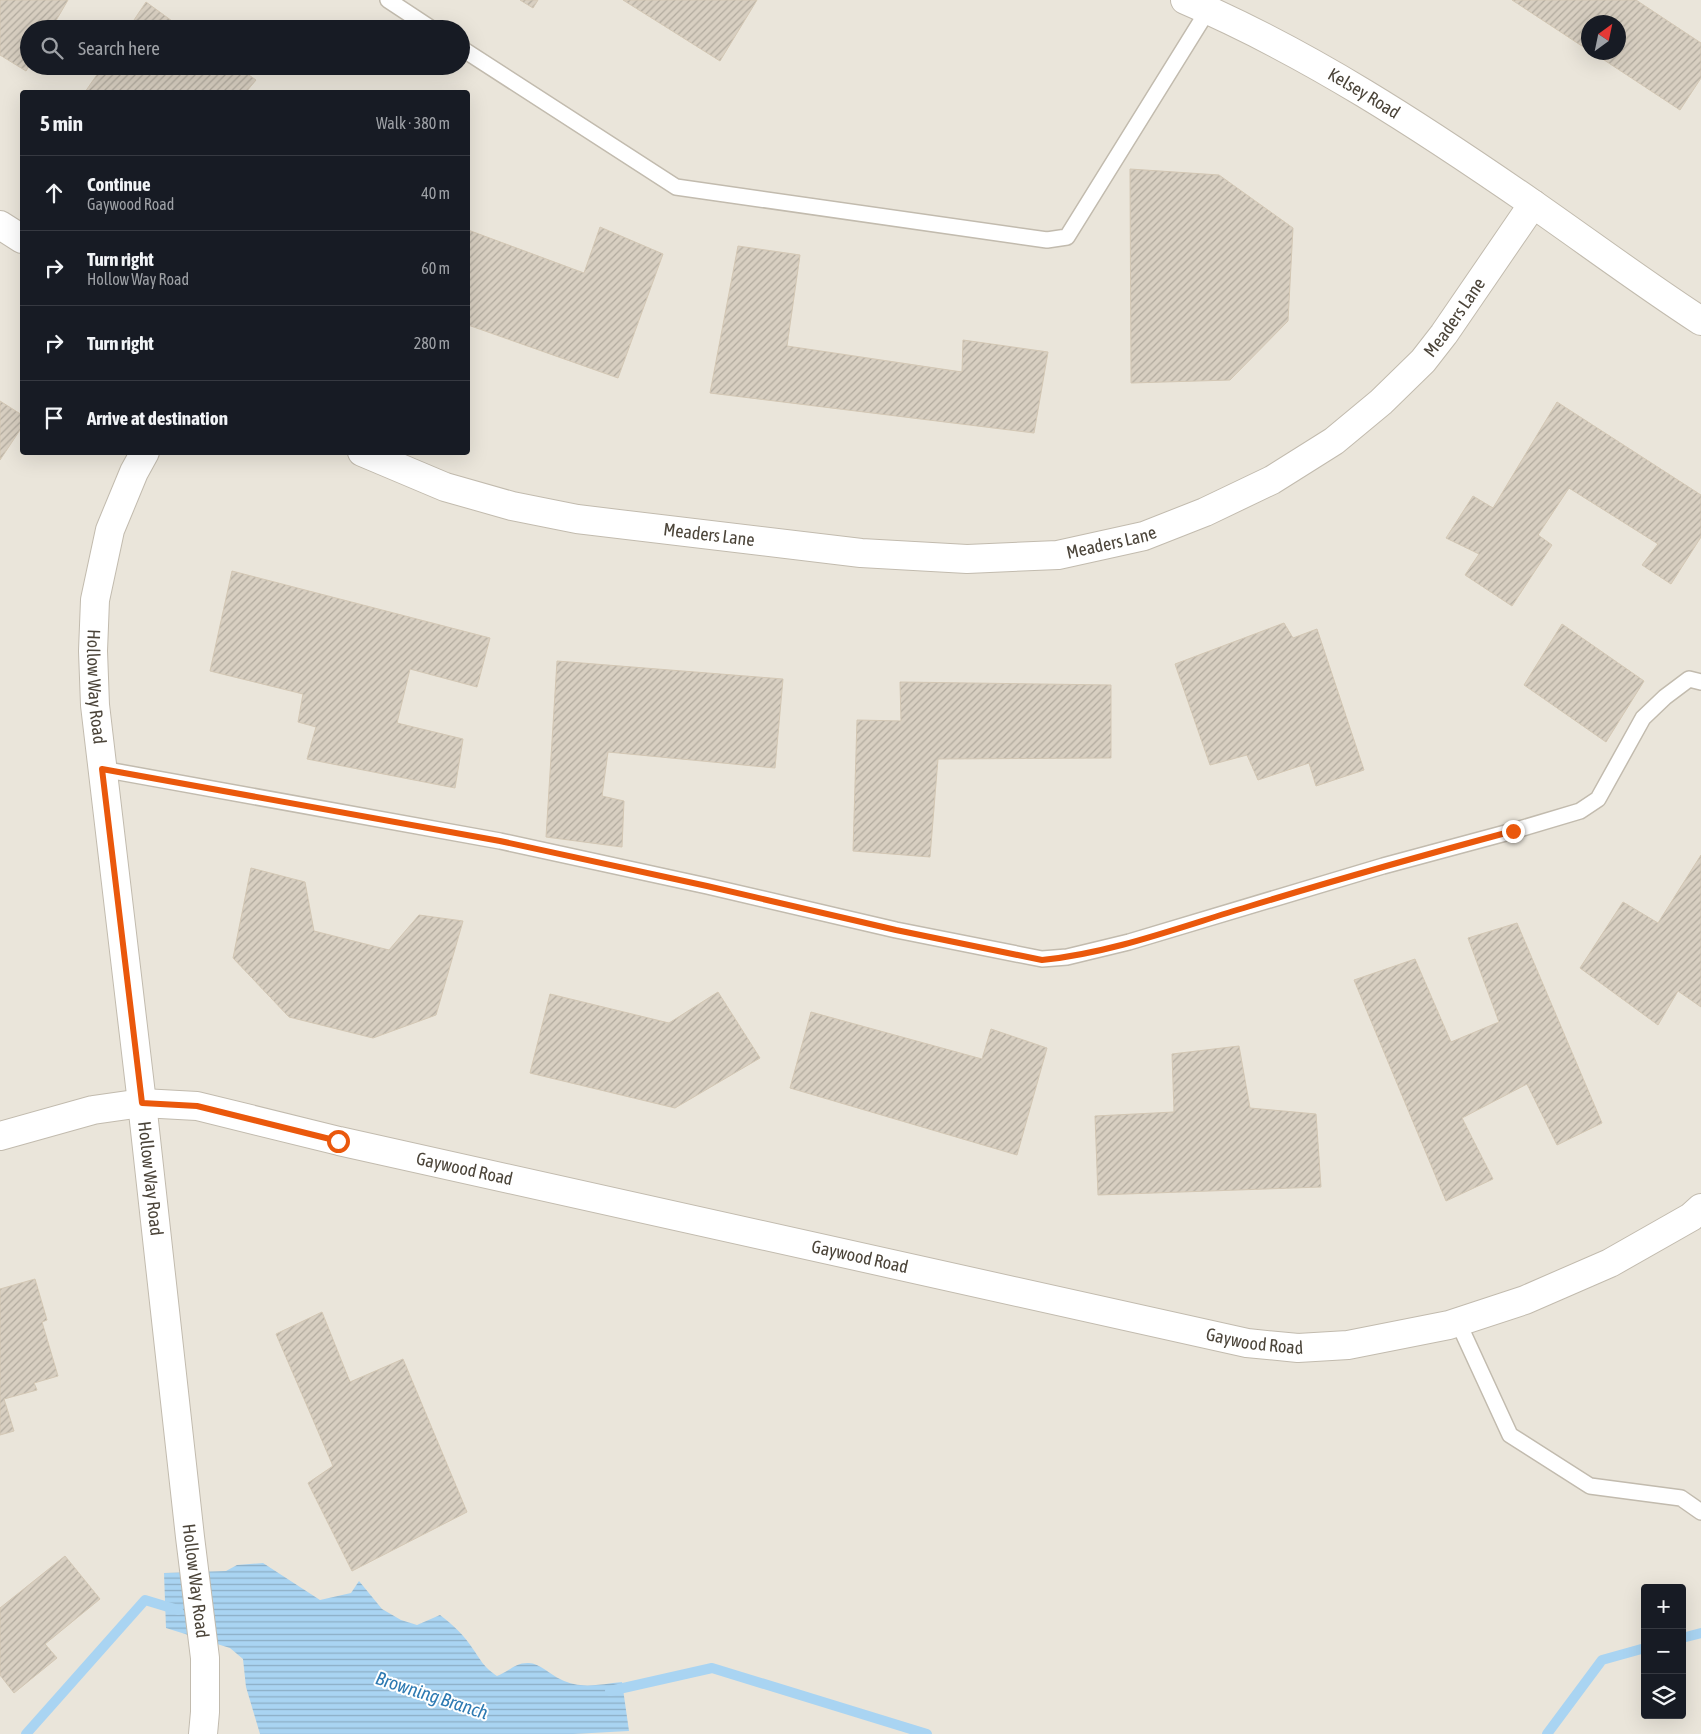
<!DOCTYPE html>
<html lang="en">
<head>
<meta charset="utf-8">
<style>
  body { margin:0; font-family:"Asap Condensed",sans-serif; background:#20242c; color:#f1f3f6 }
  .controls { position:absolute; right:15px; bottom:15px; display:grid; overflow:hidden; border-radius:5px; box-shadow:0 5px 20px #0002 }
  .controls button { width:45px; height:45px; display:grid; place-items:center; padding:0; border:0; border-bottom:1px solid #363941; background:#171b24; color:#f1f3f6; font:25px sans-serif }
  .compass { position:absolute; left:1581px; top:15px; width:45px; height:45px; border-radius:50%; background:#171b24; box-shadow:0 5px 20px #0002; rotate:33deg }
  .stop { position:absolute; width:15px; height:15px; margin:-11px; border:4px solid #ea580c; border-radius:50%; background:#fff }
  .stop.end { background:#ea580c; border-color:#fff; box-shadow:0 1px 5px #0008 }
  .list { margin:0; padding:0; list-style:none }
  h2 { display:flex; justify-content:space-between; align-items:center; height:65px; margin:0; padding:0 20px; font-size:21px }
  h2 small { font-size:16px; font-weight:400; color:#9ea1a6 }
  .list li { display:grid; grid-template-columns:32px 1fr auto; gap:15px; align-items:center; box-sizing:border-box; height:75px; padding:0 20px; border-top:1px solid #363941 }
  .list b { display:block; font-size:19px; white-space:nowrap }
  .list p { margin:0; font-size:16px; white-space:nowrap; color:#9ea1a6 }
  .list em { font-size:16px; font-style:normal; color:#9ea1a6 }
  .icon { flex:none; width:28px; height:28px; fill:none; stroke:currentColor; stroke-width:2; stroke-linecap:round; stroke-linejoin:round }
  .map { position:relative; flex:none; width:1701px; height:1734px; overflow:hidden }
  .search { position:absolute; background:#171b24; box-shadow:0 5px 20px #0002; left:20px; top:20px; width:450px; height:55px; display:flex; align-items:center; gap:12px; box-sizing:border-box; padding:0 18px; border-radius:28px; color:#9ea1a6; font-size:19px }
  .panel { position:absolute; background:#171b24; box-shadow:0 5px 20px #0002; left:20px; top:90px; width:450px; height:365px; border-radius:5px }
  .map>svg:first-child { display:block }
</style>
</head>
<body>
<div class="map">
<svg width="1701" height="1734" viewBox="0 0 1701 1734">
  <defs>
    <pattern id="water-rules" width="6" height="5" patternUnits="userSpaceOnUse" patternTransform="scale(1.25)"><rect width="6" height="5" fill="#a9d4f2"/><path d="M0 2.5h6" fill="none" stroke="#8caec5"/></pattern>
    <pattern id="building-hatch" width="6" height="6" patternUnits="userSpaceOnUse" patternTransform="scale(1.25)"><rect width="6" height="6" fill="#d8cfc1"/><path d="M-1 1l2-2M0 6l6-6M5 7l2-2" fill="none" stroke="#b1aa9e"/></pattern>
  </defs>
  <rect width="100%" height="100%" fill="#f6f3ec"/>
  <path fill="#eae5da" fill-rule="evenodd" d="M0,0H1701V1734H0ZM1588,22H1618V52H1588ZM29,29H461V66H29ZM22,92H468V452H22ZM1645,1588H1682V1715H1645Z"/>
  <path fill="url(#water-rules)" d="M263,1563L320,1600L351,1593L359,1581L382,1609L401,1620L417,1625L440,1615C453,1625 464,1635 473,1649C482,1662 483,1666 497,1676C508,1672 516,1662 529,1663C539,1663 551,1675 560,1679C581,1690 600,1684 622,1682L629,1731L573,1734H260L246,1687L243,1659L230,1648L166,1628L164,1573L226,1571L237,1565Z"/>
  <g fill="none" stroke-linecap="round" stroke-linejoin="round">
    <path stroke="#a9d4f2" stroke-width="10" d="M1682,1638L1701,1633
      M610,1691L712,1668L927,1734
      M26,1734L145,1600L178,1610
      M1547,1734L1602,1660L1645,1648"/>
  </g>
  <path fill="url(#building-hatch)" stroke="#d3c7b4" d="M0,0H68L51,29H29V66L26,71L0,55Z
    M520,0H538L533,8Z
    M623,0H757L720,61Z
    M1512,0H1636L1701,43V78L1680,110L1592,52H1618V22H1588V50Z
    M146,2L183,29H128Z
    M103,66H236L256,80L246,92H85Z
    M1130,169L1219,175L1293,228L1288,321L1230,380L1131,383Z
    M600,227L663,254L618,378L468,325V230L584,273Z
    M738,246L800,255L787,346L962,372L963,340L1048,352L1034,433L710,393Z
    M0,401L22,415V427L0,460Z
    M1557,402L1701,495V537L1671,584L1642,565L1658,544L1569,488L1538,535L1552,545L1512,606L1465,575L1479,554L1446,538L1473,496L1493,508Z
    M232,571L490,638L477,687L410,669L397,723L463,739L455,788L307,759L316,727L298,722L303,694L210,671Z
    M1284,623L1293,638L1317,629L1364,770L1316,786L1309,763L1258,780L1247,755L1210,765L1175,664Z
    M1562,624L1644,681L1606,742L1524,685Z
    M557,661L783,679L775,768L608,752L602,796L624,801L622,847L546,837Z
    M900,682L1111,685V758L938,759L930,857L853,851L857,720L901,721Z
    M1701,855V1007L1678,991L1658,1025L1580,968L1623,902L1658,923Z
    M251,868L305,882L314,931L389,950L419,915L463,921L436,1015L373,1038L289,1017L233,958Z
    M1517,923L1602,1123L1557,1145L1527,1084L1462,1118L1493,1179L1446,1201L1354,980L1415,959L1451,1042L1499,1022L1468,938Z
    M718,992L760,1058L675,1108L530,1073L550,994L669,1023Z
    M811,1012L982,1059L991,1029L1047,1048L1017,1155L790,1088Z
    M1239,1046L1250,1108L1316,1114L1321,1187L1098,1195L1095,1116L1174,1112L1172,1054Z
    M35,1279L47,1320L42,1322L58,1376L34,1383L37,1390L4,1399L14,1431L0,1435V1289Z
    M322,1312L350,1382L403,1359L467,1512L352,1571L308,1483L333,1466L276,1334Z
    M65,1556L100,1599L45,1644L57,1658L14,1693L0,1675V1608Z"/>
  <g fill="none" stroke-linecap="round" stroke-linejoin="round">
    <g stroke="#c2bbae" stroke-width="18">
      <path id="service" d="M388,0L432,29
        M461,48L676,187L1047,240L1067,237L1208,10
        M102,769L500,841L707,886L896,930L1042,959L1067,957L1129,942L1383,866L1513,831L1580,811L1598,799L1643,718L1665,697L1689,679L1701,682
        M1458,1322L1510,1435L1590,1486L1681,1498L1701,1512"/>
    </g>
    <g stroke="#c2bbae" stroke-width="30">
      <g id="minor">
        <path d="M0,225L22,239"/>
        <path id="s1" d="M145,452L134,472L110,530L95,600L93,651L95,705L142,1103L190,1537L205,1658V1712L203,1734"/>
        <path id="s2" d="M362,452L445,487L512,506L577,519L861,553L967,559L1058,555L1144,536L1205,512L1272,480L1334,441L1381,402L1423,361L1444,334L1533,204"/>
        <path id="s3" d="M0,1136L93,1110L142,1103L197,1106L339,1141L1247,1343L1298,1348L1348,1345L1449,1325L1525,1300L1610,1263L1691,1217L1701,1208"/>
      </g>
    </g>
    <g stroke="#c2bbae" stroke-width="30">
      <g id="tertiary">
        <path id="s4" d="M1185,0C1309,53 1423,128 1533,204C1589,243 1644,284 1701,321"/>
      </g>
    </g>
    <use href="#service" stroke="#fff" stroke-width="15"/>
    <use href="#minor" stroke="#fff" stroke-width="28"/>
    <use href="#tertiary" stroke="#fff" stroke-width="28"/>
  </g>
  <g fill="none" stroke-linecap="round" stroke-linejoin="round">
    <path stroke="#ea580c" stroke-width="6" d="M338,1141L197,1106L142,1103L102,769L500,841L707,886L896,930L1042,960C1112,953 1180,927 1247,907C1335,880 1424,855 1513,831"/>
  </g>
  <g text-anchor="middle" stroke-width="4" stroke-linejoin="round" paint-order="stroke">
    <g font-size="18" fill="#4b4439" stroke="#fff">
      <text dy="6" stroke="none"><textPath href="#s4" startOffset="202">Kelsey Road</textPath></text>
      <text dy="6" stroke="none"><textPath href="#s2" startOffset="1184">Meaders Lane</textPath></text>
      <text dy="6" stroke="none"><textPath href="#s2" startOffset="359">Meaders Lane</textPath></text>
      <text dy="6" stroke="none"><textPath href="#s2" startOffset="764">Meaders Lane</textPath></text>
      <text dy="6" stroke="none"><textPath href="#s1" startOffset="244">Hollow Way Road</textPath></text>
      <text dy="6" stroke="none"><textPath href="#s3" startOffset="476">Gaywood Road</textPath></text>
      <text dy="6" stroke="none"><textPath href="#s1" startOffset="739">Hollow Way Road</textPath></text>
      <text dy="6" stroke="none"><textPath href="#s3" startOffset="881">Gaywood Road</textPath></text>
      <text dy="6" stroke="none"><textPath href="#s3" startOffset="1285">Gaywood Road</textPath></text>
      <text dy="6" stroke="none"><textPath href="#s1" startOffset="1144">Hollow Way Road</textPath></text>
    </g>
    <g font-size="19" font-style="italic" fill="#2e7ab2" stroke="#fff">
      <text transform="translate(432 1695) rotate(18)" y="7">Browning Branch</text>
    </g>
  </g>
</svg>
<div class="controls">
<button>+</button>
<button>−</button>
<button><svg class="icon" aria-label="layers" viewBox="0 0 24 24"><path d="M12 4l9 5-9 5-9-5zM3 14l9 5 9-5"/></svg></button>
</div>
<svg class="compass" viewBox="-18 -18 36 36"><path d="M0-13l5 13h-10z" fill="#e53935"/><path d="M0 13l5-13h-10z" fill="#9ea1a6"/></svg>
<div class="stop" style="left:338px;top:1141px"></div>
<div class="stop end" style="left:1513px;top:831px"></div>
<div class="search"><svg class="icon" aria-label="search" viewBox="0 0 24 24"><circle cx="10" cy="10" r="6"/><path d="M15 15l6 6"/></svg>Search here</div>
<section class="panel">
<h2>5 min<small>Walk · 380 m</small></h2>
<ul class="list">
<li><svg class="icon" aria-label="ahead" viewBox="0 0 24 24"><path d="M12 20V5M6 11l6-6 6 6"/></svg><div><b>Continue</b><p>Gaywood Road</p></div><em>40 m</em></li>
<li><svg class="icon" aria-label="right" viewBox="0 0 24 24"><path d="M7 20v-9h11M14 6l5 5-5 5"/></svg><div><b>Turn right</b><p>Hollow Way Road</p></div><em>60 m</em></li>
<li><svg class="icon" aria-label="right" viewBox="0 0 24 24"><path d="M7 20v-9h11M14 6l5 5-5 5"/></svg><div><b>Turn right</b></div><em>280 m</em></li>
<li><svg class="icon" aria-label="arrive" viewBox="0 0 24 24"><path d="M6 21V4h12l-3 4 3 4H6"/></svg><div><b>Arrive at destination</b></div></li>
</ul>
</section>
</div>
</body>
</html>
